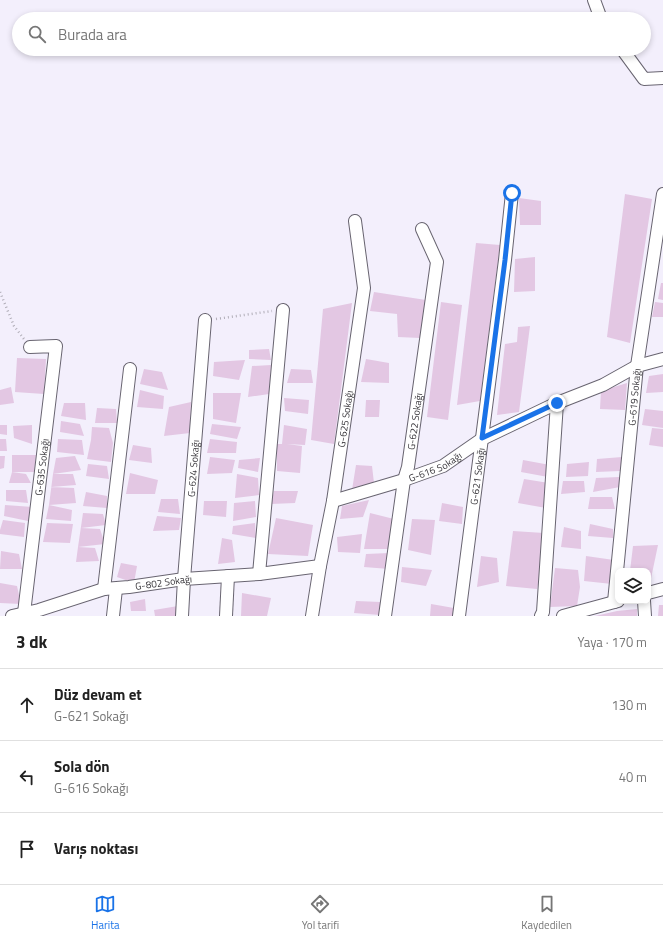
<!DOCTYPE html>
<html lang="tr">
<head>
<meta charset="utf-8">
<style>
  body { margin:0; font-family:"Titillium Web",sans-serif; background:#f2f2f2; color:#222 }
  .controls { position:absolute; right:12px; bottom:12px; display:grid; overflow:hidden; border-radius:8px; box-shadow:0 2px 6px #0003 }
  .controls button { width:36px; height:36px; display:grid; place-items:center; padding:0; border:0; border-bottom:1px solid #e0e0e0; background:#fff; color:#222; font:20px sans-serif }
  .stop { position:absolute; width:12px; height:12px; margin:-9px; border:3px solid #1a73e8; border-radius:50%; background:#fff }
  .stop.end { background:#1a73e8; border-color:#fff; box-shadow:0 1px 4px #0008 }
  .list { margin:0; padding:0; list-style:none }
  h2 { display:flex; justify-content:space-between; align-items:center; height:52px; margin:0; padding:0 16px; font-size:17px }
  h2 small { font-size:13px; font-weight:400; color:#767676 }
  .list li { display:grid; grid-template-columns:26px 1fr auto; gap:12px; align-items:center; box-sizing:border-box; height:72px; padding:0 16px; border-top:1px solid #e0e0e0 }
  .list b { display:block; font-size:15px; white-space:nowrap }
  .list p { margin:0; font-size:13px; white-space:nowrap; color:#767676 }
  .list em { font-size:13px; font-style:normal; color:#767676 }
  .icon { flex:none; width:22px; height:22px; fill:none; stroke:currentColor; stroke-width:2; stroke-linecap:round; stroke-linejoin:round }
  .map { position:relative; flex:none; width:663px; height:616px; overflow:hidden }
  .search { position:absolute; background:#fff; box-shadow:0 2px 6px #0003; left:12px; right:12px; top:12px; height:44px; display:flex; align-items:center; gap:10px; box-sizing:border-box; padding:0 14px; border-radius:22px; color:#767676; font-size:15px }
  .sheet { height:268px; background:#fff }
  nav { display:flex; justify-content:space-around; align-items:center; box-sizing:border-box; height:56px; border-top:1px solid #e0e0e0; background:#fff; font-size:11px; color:#767676 }
  nav a { display:grid; justify-items:center; gap:2px }
  nav .on { color:#1a73e8 }
  .map>svg:first-child { display:block }
</style>
</head>
<body>
<div class="map">
<svg width="663" height="616" viewBox="0 0 663 616">
  <rect width="100%" height="100%" fill="#f3effc"/>
  <path fill="#e3c7e3" d="M625,194L652,199L630,343L607,337Z
    M519,198L541,201V225H520Z
    M476,243L500,245L480,401L457,405Z
    M535,257V291L514,292L515,259Z
    M661,283H663V300L658,299Z
    M374,292L426,300L420,338L398,337L397,314L370,311Z
    M441,302L462,305L448,420L427,417Z
    M655,302L663,303V317H652Z
    M352,303L334,444L311,440L323,309Z
    M530,326L519,412L497,415L505,344L517,342L518,327Z
    M269,349L271,360L249,359V350Z
    M17,358L46,359L44,394L15,392Z
    M366,359L389,363V383L361,382Z
    M245,360L239,380L213,376L214,362Z
    M271,365L269,394L248,397L252,366Z
    M144,369L162,372L168,390L140,384Z
    M291,369L311,370L313,383H287Z
    M663,374V392L646,393L649,376Z
    M627,383L625,410L600,409L601,391Z
    M11,387L14,403L0,405V390Z
    M140,390L164,396L163,409L137,407Z
    M213,393H241L236,423L213,419Z
    M284,398L309,400L308,414L285,411Z
    M366,400H380L379,417H365Z
    M191,402L190,433L164,436L169,407Z
    M64,403H85L86,420L61,416Z
    M97,408L116,409L117,423H95Z
    M645,409L663,411V428L642,425Z
    M61,421L80,424L84,436L60,432Z
    M212,424L241,427L237,439L210,434Z
    M0,425H7V435L0,434Z
    M32,425V444L14,438L13,426Z
    M284,425L307,429L305,445L287,444L302,446L300,473L277,471V444H282Z
    M92,427L109,428L113,443L111,462L87,459L91,440Z
    M652,428L663,429V447L649,445Z
    M0,439H6L7,451H0Z
    M58,439L82,440L84,455L57,452Z
    M210,439L237,442L236,453H207Z
    M133,445L151,448L152,463L129,460Z
    M12,455H36L34,472H12Z
    M0,456H5L4,468L0,469Z
    M75,456L81,470L53,474L56,458Z
    M210,457L235,460L232,473L207,474Z
    M622,457L620,471L596,472L597,459Z
    M260,458L258,472L238,468L239,460Z
    M523,460L550,465L548,477L521,472Z
    M589,462L588,476L566,477L567,464Z
    M88,464L107,466L109,479L86,476Z
    M356,465L372,466L374,483L352,490Z
    M12,472L26,474L31,483H9Z
    M130,473L158,480L155,494H126Z
    M53,474H73L76,485L51,487L74,488L76,503L49,505Z
    M237,474L258,478L259,495L235,498Z
    M619,477L620,487L593,492L596,478Z
    M524,479L549,483L546,508L518,503Z
    M563,481H584L585,492L561,494Z
    M6,490H26L28,503L6,501Z
    M274,491H298L295,503L271,504Z
    M86,492L107,496V508L83,506Z
    M590,497H612L615,509H588Z
    M161,499H178L180,514L158,512Z
    M369,500L363,517L340,519L342,506Z
    M204,501H227L226,517L203,515Z
    M255,501L256,517L233,521L234,503Z
    M442,503L463,507L462,524L439,521Z
    M5,505L33,507L28,521L4,516Z
    M49,505L72,510L71,521L46,519Z
    M83,513L103,514L106,525L81,528L100,529L105,544L78,547Z
    M370,513L394,519L391,549H364Z
    M157,516L181,518L179,530L153,531Z
    M276,518L313,525L308,556L268,554Z
    M412,519L435,520L431,555L408,550Z
    M3,520L25,523L24,537L0,534V530Z
    M47,523L73,524L70,543L43,542Z
    M255,523L256,538L232,534L233,526Z
    M590,524L613,529V538L588,536Z
    M564,527L581,531V549L561,547Z
    M513,531L544,533L543,561L537,589L506,586Z
    M362,534L360,553L338,552L337,537Z
    M222,538L232,540L235,562L218,564Z
    M658,545L649,588H648V571H630L633,546Z
    M78,547L95,548L99,561L76,562Z
    M1,551L19,554L22,569H0Z
    M389,553V569L364,567L366,554Z
    M481,556L497,558L499,582L477,587Z
    M586,556L614,560L612,584L584,581Z
    M121,563L137,566L134,583L117,577Z
    M402,567L432,570L426,586L401,582Z
    M555,568L578,570L580,587L577,606L550,607Z
    M0,583L17,586L21,604L0,603Z
    M242,593L271,598L267,616H241Z
    M145,599L146,611H131L130,602Z
    M356,601L381,602L380,615L354,613Z
    M431,604L454,608L453,616H430Z
    M659,605H663V616H658Z
    M178,606L179,616H155L154,610Z
    M637,609V616H595L617,611Z"/>
  <g fill="none" stroke-linecap="round" stroke-linejoin="round">
    <g stroke="#686470" stroke-width="14">
      <g id="street">
        <path d="M594,0L601,19"/>
        <path d="M622,49L644,79L663,78"/>
        <path id="s1" d="M333,501L404,480L443,466L482,439L557,403L603,385L637,366L663,359"/>
        <path d="M259,574L283,310"/>
        <path d="M104,589L130,369"/>
        <path d="M648,593L663,589"/>
        <path d="M644,601L645,616"/>
        <path id="s2" d="M614,602L637,366L663,194"/>
        <path id="s3" d="M24,613L56,346L30,347"/>
        <path id="s4" d="M12,616L39,610L104,589L129,587L184,579L259,574L320,566"/>
        <path d="M113,616L116,589"/>
        <path id="s5" d="M182,616L184,579L205,320"/>
        <path d="M226,616L228,576"/>
        <path id="s6" d="M312,616L320,566L333,501L364,288L355,221"/>
        <path id="s7" d="M385,616L404,480L408,467L437,262L422,229"/>
        <path id="s8" d="M459,616L505,260L512,193"/>
        <path d="M541,616L543,612L557,403"/>
        <path d="M563,616L618,601"/>
      </g>
    </g>
    <path stroke="#b1aeb8" stroke-width="2.5" stroke-dasharray="1 3" stroke-linecap="butt" d="M0,292L14,326L24,339
      M216,319L272,311"/>
    <use href="#street" stroke="#fff" stroke-width="12"/>
  </g>
  <g fill="none" stroke-linecap="round" stroke-linejoin="round">
    <path stroke="#1a73e8" stroke-width="5" d="M512,193L505,260L482,438L557,403"/>
  </g>
  <g text-anchor="middle" stroke-width="3.5" stroke-linejoin="round" paint-order="stroke">
    <g font-size="10" fill="#38363b" stroke="#f3effc">
      <text dy="4" stroke="none"><textPath href="#s2" startOffset="206">G-619 Sokağı</textPath></text>
      <text dy="4" stroke="none"><textPath href="#s6" startOffset="200">G-625 Sokağı</textPath></text>
      <text dy="4" stroke="none"><textPath href="#s7" startOffset="197">G-622 Sokağı</textPath></text>
      <text dy="4" stroke="none"><textPath href="#s1" startOffset="108">G-616 Sokağı</textPath></text>
      <text dy="4" stroke="none"><textPath href="#s3" startOffset="147">G-635 Sokağı</textPath></text>
      <text dy="4" stroke="none"><textPath href="#s5" startOffset="148">G-624 Sokağı</textPath></text>
      <text dy="4" stroke="none"><textPath href="#s8" startOffset="141">G-621 Sokağı</textPath></text>
      <text dy="4" stroke="none"><textPath href="#s4" startOffset="156">G-802 Sokağı</textPath></text>
    </g>
  </g>
</svg>
<div class="controls">
<button><svg class="icon" aria-label="layers" viewBox="0 0 24 24"><path d="M12 4l9 5-9 5-9-5zM3 14l9 5 9-5"/></svg></button>
</div>
<div class="stop" style="left:512px;top:193px"></div>
<div class="stop end" style="left:557px;top:403px"></div>
<div class="search"><svg class="icon" aria-label="search" viewBox="0 0 24 24"><circle cx="10" cy="10" r="6"/><path d="M15 15l6 6"/></svg>Burada ara</div>
</div>
<section class="sheet">
<h2>3 dk<small>Yaya · 170 m</small></h2>
<ul class="list">
<li><svg class="icon" aria-label="ahead" viewBox="0 0 24 24"><path d="M12 20V5M6 11l6-6 6 6"/></svg><div><b>Düz devam et</b><p>G-621 Sokağı</p></div><em>130 m</em></li>
<li><svg class="icon" aria-label="left" viewBox="0 0 24 24"><path d="M17 20v-9H6M10 6l-5 5 5 5"/></svg><div><b>Sola dön</b><p>G-616 Sokağı</p></div><em>40 m</em></li>
<li><svg class="icon" aria-label="arrive" viewBox="0 0 24 24"><path d="M6 21V4h12l-3 4 3 4H6"/></svg><div><b>Varış noktası</b></div></li>
</ul>
</section>
<nav>
<a class="on"><svg class="icon" aria-label="map" viewBox="0 0 24 24"><path d="M3 6l6-2 6 2 6-2v14l-6 2-6-2-6 2zM9 4v14M15 6v14"/></svg>Harita</a>
<a><svg class="icon" aria-label="directions" viewBox="0 0 24 24"><path d="M12 3l9 9-9 9-9-9zM9 14v-3h6M13 9l2 2-2 2"/></svg>Yol tarifi</a>
<a><svg class="icon" aria-label="saved" viewBox="0 0 24 24"><path d="M7 4h10v16l-5-4-5 4z"/></svg>Kaydedilen</a>
</nav>
</body>
</html>
